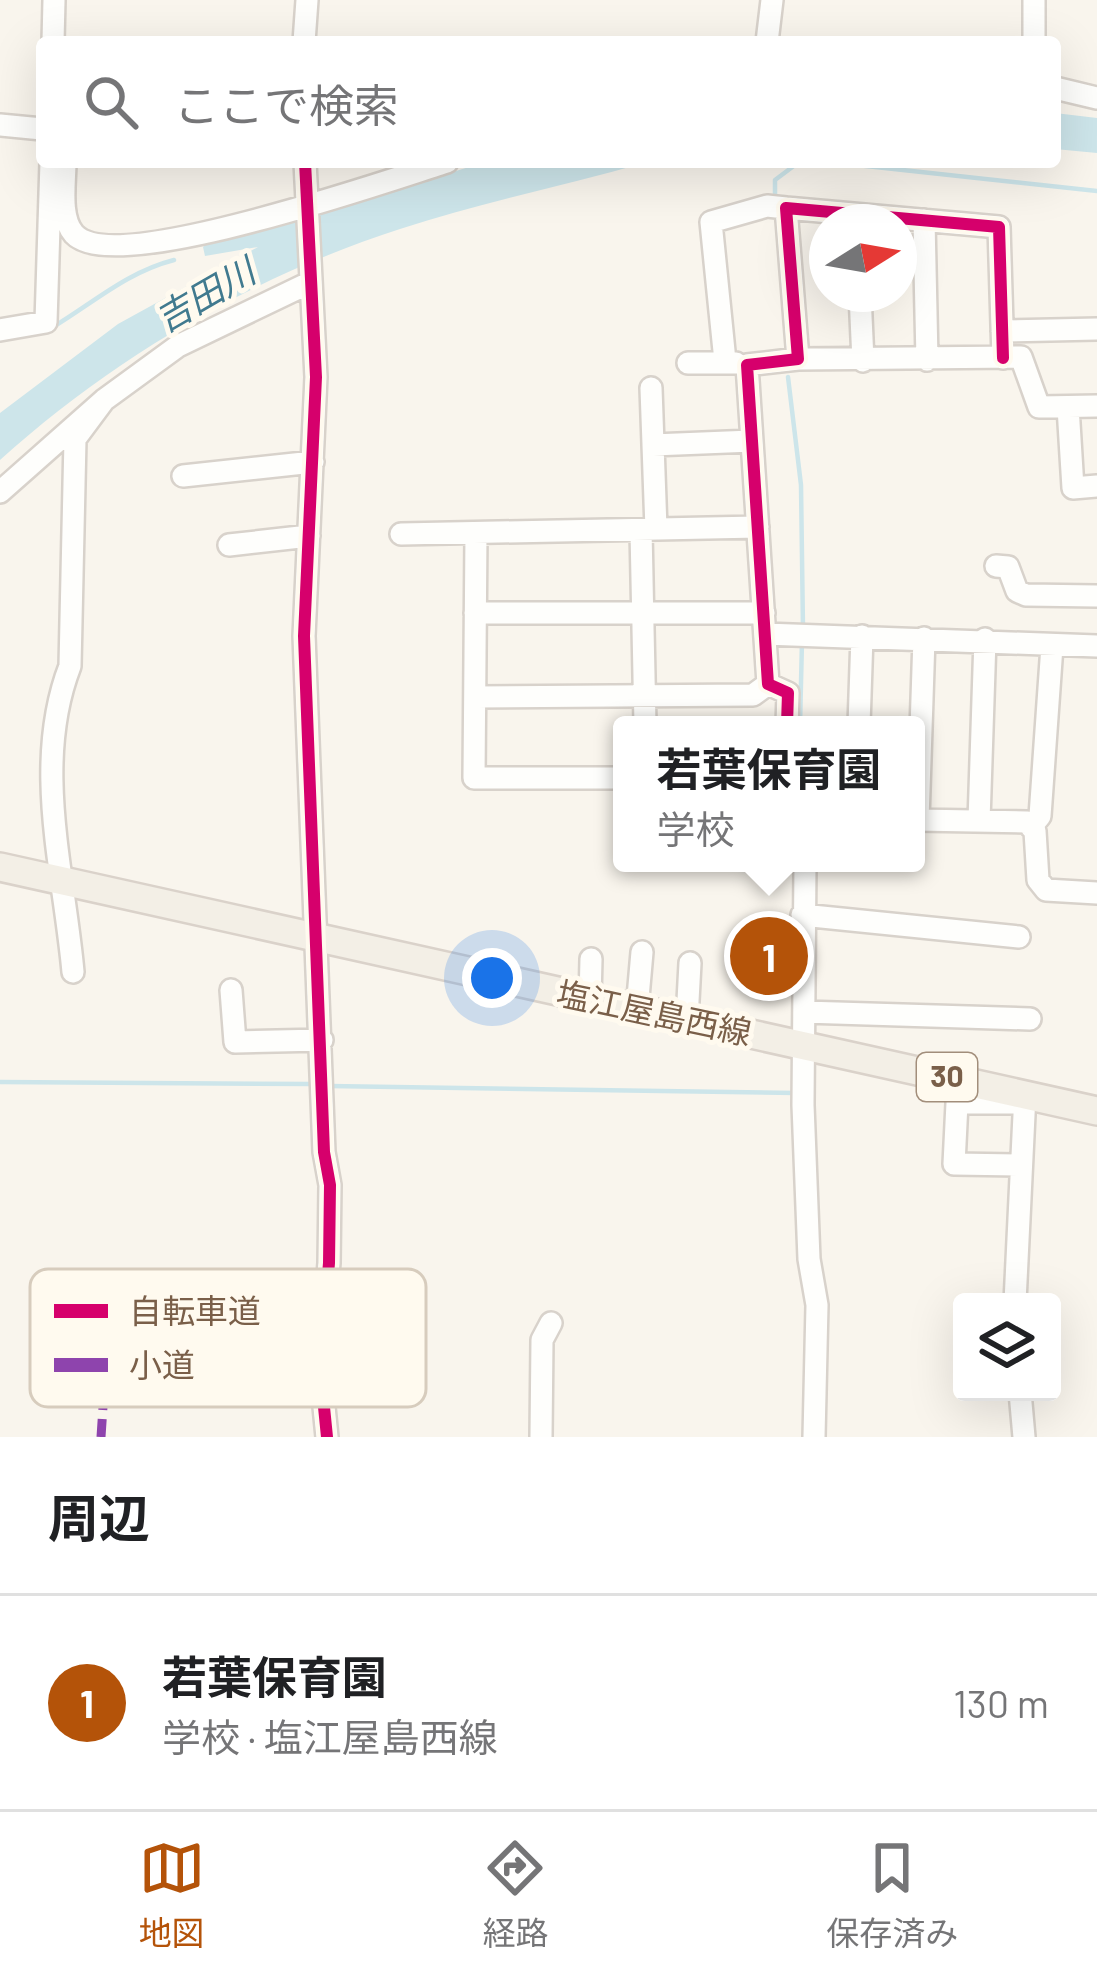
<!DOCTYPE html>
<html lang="ja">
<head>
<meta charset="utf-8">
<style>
  body { margin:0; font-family:Barlow,"Noto Sans JP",sans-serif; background:#f6f6f6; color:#202124 }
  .controls { position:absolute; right:36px; bottom:36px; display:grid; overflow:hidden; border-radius:12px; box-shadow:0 12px 48px #0002 }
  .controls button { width:108px; height:108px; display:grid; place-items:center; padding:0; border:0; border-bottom:3px solid #e0e0e0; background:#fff; color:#202124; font:60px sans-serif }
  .compass { position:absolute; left:809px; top:204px; width:108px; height:108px; border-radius:50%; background:#fff; box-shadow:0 12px 48px #0002; rotate:79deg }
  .you { position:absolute; left:492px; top:978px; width:42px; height:42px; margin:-30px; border:9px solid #fff; border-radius:50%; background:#1a73e8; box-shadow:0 0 0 18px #1a73e833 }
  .badge { display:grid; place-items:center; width:78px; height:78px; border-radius:50%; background:#b45309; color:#fff; font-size:39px; font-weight:700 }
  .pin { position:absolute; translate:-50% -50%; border:6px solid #fff; box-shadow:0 3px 12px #0006 }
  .popup { position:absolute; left:613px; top:716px; width:312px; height:156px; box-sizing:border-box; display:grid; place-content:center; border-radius:12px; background:#fff; filter:drop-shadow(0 3px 9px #0005); font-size:39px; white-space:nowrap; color:#757577 }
  .popup b { font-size:45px; color:#202124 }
  .popup::after { content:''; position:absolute; left:50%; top:100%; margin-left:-24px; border:24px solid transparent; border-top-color:#fff }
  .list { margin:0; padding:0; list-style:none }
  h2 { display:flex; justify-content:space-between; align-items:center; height:156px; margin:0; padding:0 48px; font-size:51px }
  h2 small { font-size:39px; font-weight:400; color:#757577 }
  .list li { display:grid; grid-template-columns:78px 1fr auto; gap:36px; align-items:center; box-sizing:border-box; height:216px; padding:0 48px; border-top:3px solid #e0e0e0 }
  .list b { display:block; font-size:45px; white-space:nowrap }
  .list p { margin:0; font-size:39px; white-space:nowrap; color:#757577 }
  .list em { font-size:39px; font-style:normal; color:#757577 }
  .icon { flex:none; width:66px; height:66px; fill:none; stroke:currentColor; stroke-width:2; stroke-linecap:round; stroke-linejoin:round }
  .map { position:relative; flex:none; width:1097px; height:1437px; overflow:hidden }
  .search { position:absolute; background:#fff; box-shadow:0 12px 48px #0002; left:36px; right:36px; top:36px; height:132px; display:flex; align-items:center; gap:30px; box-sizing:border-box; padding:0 42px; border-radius:12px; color:#757577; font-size:45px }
  .sheet { height:372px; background:#fff }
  nav { display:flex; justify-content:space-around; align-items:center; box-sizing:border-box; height:168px; border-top:3px solid #e0e0e0; background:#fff; font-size:33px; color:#757577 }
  nav a { display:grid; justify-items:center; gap:6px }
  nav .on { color:#b45309 }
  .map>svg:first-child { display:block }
</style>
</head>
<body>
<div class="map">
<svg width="1097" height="1437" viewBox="0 0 1097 1437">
  <rect width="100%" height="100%" fill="#f9f5ed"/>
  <path fill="#cde5ea" d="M1055,113L1097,118V153L1055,149Z
    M485,162H647C565,186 481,202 400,229C252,277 115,356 0,460V413L118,324L258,247L205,256L203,247L210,240L298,220Z"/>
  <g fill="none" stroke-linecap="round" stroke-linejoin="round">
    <path stroke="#cde5ea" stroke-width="4.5" d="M829,162L1097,191
      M775,198V180L799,162
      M53,327C93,303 127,272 174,260
      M788,377L801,485L803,629
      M800,725L802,641
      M793,1034L795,863
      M0,1082L312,1084
      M329,1086L796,1093"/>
    <g stroke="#d8d2cb" stroke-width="26">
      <path id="minor" d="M1034,0V42
        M53,42L54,0
        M304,42L307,0
        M767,42L772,0
        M1055,88L1097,98
        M0,125L42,129
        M65,162C65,183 59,217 74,234C114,277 389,180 447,162
        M305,162L316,377L304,636L324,1152L330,1185L329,1263L320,1367L327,1437
        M924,220L927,360
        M860,294L863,361
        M0,330L46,322L51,162
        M1002,331L1097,329
        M798,359L1021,357L1039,407L1097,406
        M725,361L711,222L767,206L786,208
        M688,363H736
        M651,388L656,529
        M1068,407L1073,488L1097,486
        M653,445L752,441
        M183,476L313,462
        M0,492L104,400L178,346L311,282
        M641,530L645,725
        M476,533L474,778H622
        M401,534L758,527
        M229,545L309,536
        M996,566L1008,567L1017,591L1026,595L1097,596
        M475,613H764
        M765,634L1097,646
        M475,697L753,695L768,684
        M787,725L788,693L768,684L747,365L798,359L786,208L999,227L1003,358
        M859,725L862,636
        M916,820L1027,822L1035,831L1038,880L1046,890L1097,893
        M918,820L924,638
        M979,821L985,639
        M1031,827L1040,816L1052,646
        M805,863L803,1105L809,1259L817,1305L814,1437
        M802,915L1019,937
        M73,972C64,871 32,764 70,666L75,439L104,400
        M231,990L235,1042L322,1040
        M590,999L591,959
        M637,1009L642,952
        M804,1012L1030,1019
        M687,1020L690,963
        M1019,1165L954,1164L957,1103H1024
        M1015,1302L1025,1094
        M1020,1392L1024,1437
        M541,1437L542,1340L551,1323"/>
    </g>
    <g stroke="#dad2ca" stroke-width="32">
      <path id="major" d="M0,867L1097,1111"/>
    </g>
    <use href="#minor" stroke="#fefefc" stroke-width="21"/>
    <use href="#major" stroke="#f3efe6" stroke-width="27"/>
    <path stroke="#8e44ad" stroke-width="9" stroke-dasharray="18 9" stroke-linecap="butt" d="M101,1437L107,1347"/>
    <g stroke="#fffaef" stroke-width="20">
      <path id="cycleway" d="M305,162L316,377L304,636L324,1152L330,1185L329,1263L320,1367L327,1437
        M787,725L788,693L768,684L747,365L798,359L786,208L999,227L1003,358"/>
    </g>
    <use href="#cycleway" stroke="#d6006c" stroke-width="12"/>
  </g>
  <g text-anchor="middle" stroke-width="10" stroke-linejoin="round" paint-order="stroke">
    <rect fill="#fffaef" stroke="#a28e7b" stroke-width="3" x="917" y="1053" width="60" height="48" rx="9"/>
    <g font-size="30" font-weight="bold" fill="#7a5f49">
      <text x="947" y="1087">30</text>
    </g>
    <g font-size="33" fill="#7a5f49" stroke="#fffaef">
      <text transform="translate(654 1013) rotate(12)" y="12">塩江屋島西線</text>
    </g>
    <g font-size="36" font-style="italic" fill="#417a8f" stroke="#fffaef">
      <text transform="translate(205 295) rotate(-30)" y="13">吉田川</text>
    </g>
  </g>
  <rect x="30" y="1269" width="396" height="138" rx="18" fill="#fffaef" stroke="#d7ccbd" stroke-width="3"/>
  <rect x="54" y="1304" width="54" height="14" fill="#d6006c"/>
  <rect x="54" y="1358" width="54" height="14" fill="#8e44ad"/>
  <g font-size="33" fill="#7a5f49">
    <text x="129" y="1323">自転車道</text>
    <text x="129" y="1377">小道</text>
  </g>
</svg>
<div class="controls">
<button><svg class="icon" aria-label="layers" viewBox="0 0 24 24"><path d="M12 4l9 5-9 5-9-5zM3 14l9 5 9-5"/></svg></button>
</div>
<svg class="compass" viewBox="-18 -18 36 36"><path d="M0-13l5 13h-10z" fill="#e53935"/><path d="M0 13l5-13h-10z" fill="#757577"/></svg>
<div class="you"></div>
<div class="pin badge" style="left:769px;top:956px">1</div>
<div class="popup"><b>若葉保育園</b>学校</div>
<div class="search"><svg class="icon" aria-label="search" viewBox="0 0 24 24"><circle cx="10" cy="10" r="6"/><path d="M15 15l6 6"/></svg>ここで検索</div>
</div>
<section class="sheet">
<h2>周辺<small></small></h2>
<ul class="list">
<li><span class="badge">1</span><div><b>若葉保育園</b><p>学校 · 塩江屋島西線</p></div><em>130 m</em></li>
</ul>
</section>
<nav>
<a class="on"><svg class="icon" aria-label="map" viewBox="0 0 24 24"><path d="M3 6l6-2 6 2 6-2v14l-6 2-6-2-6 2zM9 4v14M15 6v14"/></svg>地図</a>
<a><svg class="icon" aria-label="directions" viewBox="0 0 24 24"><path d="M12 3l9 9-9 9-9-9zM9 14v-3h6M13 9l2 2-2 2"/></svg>経路</a>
<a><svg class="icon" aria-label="saved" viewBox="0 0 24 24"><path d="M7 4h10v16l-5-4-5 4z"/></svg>保存済み</a>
</nav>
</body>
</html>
